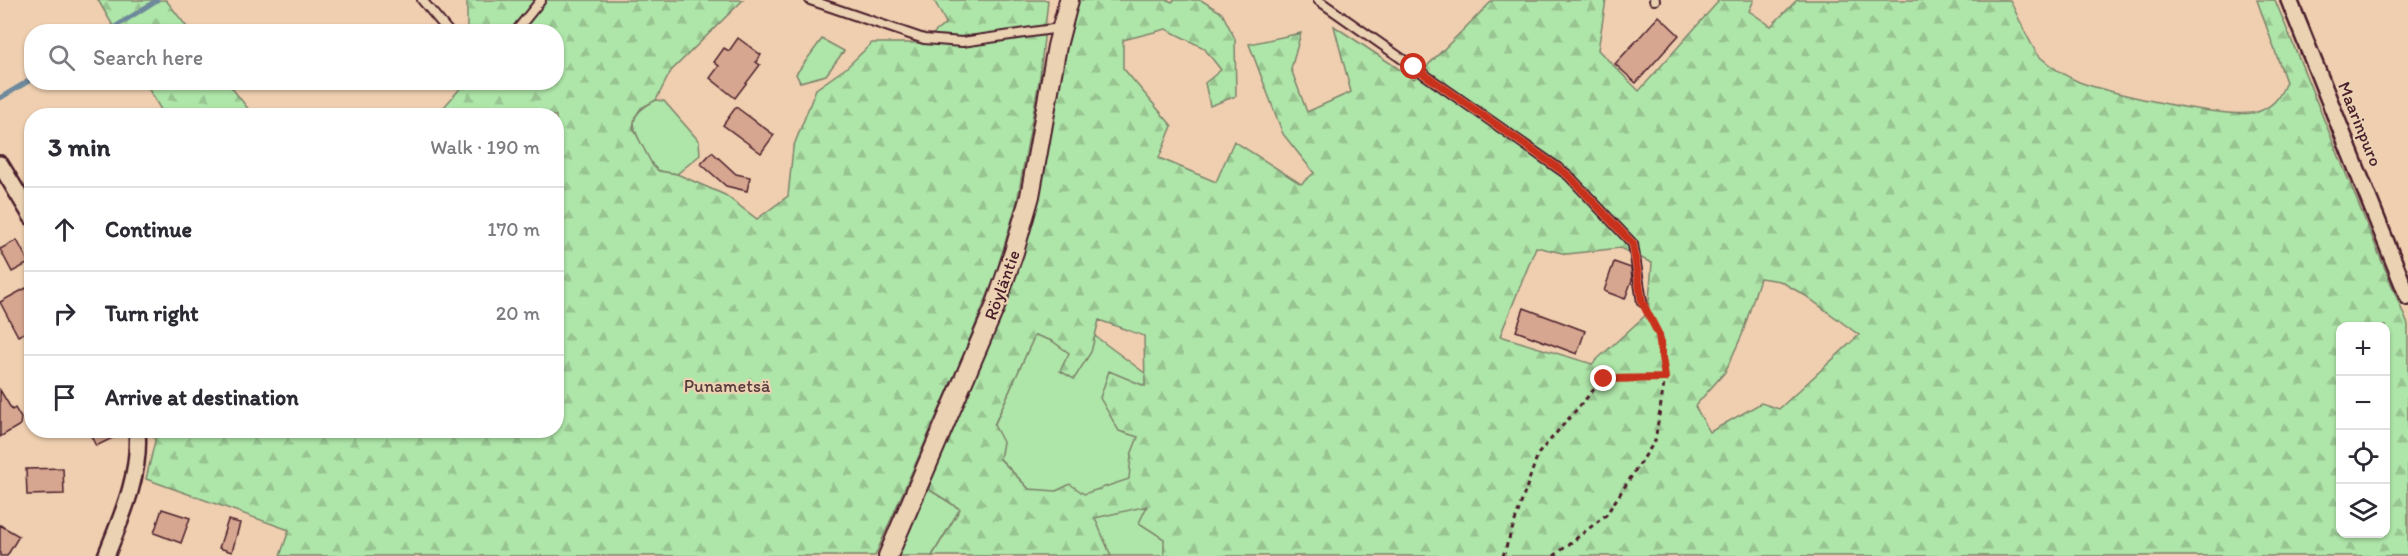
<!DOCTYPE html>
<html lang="en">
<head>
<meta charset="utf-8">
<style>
  body { margin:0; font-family:Itim,sans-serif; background:#f7f7f7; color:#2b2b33 }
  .controls { position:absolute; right:18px; bottom:18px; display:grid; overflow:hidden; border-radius:12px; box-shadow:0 2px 4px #0004 }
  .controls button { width:54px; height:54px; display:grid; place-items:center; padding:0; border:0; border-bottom:2px solid #e1e1e2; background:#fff; color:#2b2b33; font:30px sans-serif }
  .stop { position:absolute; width:18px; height:18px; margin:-14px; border:4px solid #c8321e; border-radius:50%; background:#fff }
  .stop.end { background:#c8321e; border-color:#fff; box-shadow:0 2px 6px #0008 }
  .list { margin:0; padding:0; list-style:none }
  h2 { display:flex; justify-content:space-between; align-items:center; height:78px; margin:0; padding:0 24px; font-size:26px }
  h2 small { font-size:20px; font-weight:400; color:#7c7c81 }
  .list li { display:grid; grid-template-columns:39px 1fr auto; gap:18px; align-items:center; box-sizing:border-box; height:84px; padding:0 24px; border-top:2px solid #e1e1e2 }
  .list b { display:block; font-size:22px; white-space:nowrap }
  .list em { font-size:20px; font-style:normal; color:#7c7c81 }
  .icon { flex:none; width:33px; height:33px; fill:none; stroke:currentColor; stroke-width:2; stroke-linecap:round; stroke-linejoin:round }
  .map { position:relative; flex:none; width:2408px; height:556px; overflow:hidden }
  .search { position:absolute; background:#fff; box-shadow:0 2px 4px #0004; left:24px; top:24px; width:540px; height:66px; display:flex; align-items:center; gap:15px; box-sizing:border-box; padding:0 21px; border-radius:24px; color:#7c7c81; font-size:22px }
  .panel { position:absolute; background:#fff; box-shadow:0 2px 4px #0004; left:24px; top:108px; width:540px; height:330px; border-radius:24px }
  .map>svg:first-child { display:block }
</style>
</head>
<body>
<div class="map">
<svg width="2408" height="556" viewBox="0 0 2408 556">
  <defs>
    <pattern id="forest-firs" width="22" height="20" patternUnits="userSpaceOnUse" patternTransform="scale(1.5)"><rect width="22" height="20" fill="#aee5a8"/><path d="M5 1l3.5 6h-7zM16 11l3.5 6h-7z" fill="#97c491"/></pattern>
  </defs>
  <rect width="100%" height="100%" fill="#efcfb0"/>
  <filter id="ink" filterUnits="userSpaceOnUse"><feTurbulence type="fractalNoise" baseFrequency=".0167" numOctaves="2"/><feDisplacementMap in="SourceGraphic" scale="12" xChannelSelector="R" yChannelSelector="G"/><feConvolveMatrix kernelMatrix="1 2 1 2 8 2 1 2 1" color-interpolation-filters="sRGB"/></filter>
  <g filter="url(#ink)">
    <path fill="#aee5a8" stroke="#7c826a" stroke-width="1.5" d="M822,39L844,51L826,75L800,82L796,74Z
      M656,100L664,101L699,141L700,155L677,174C671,173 663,173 658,170C651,166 648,156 644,150C631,124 627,115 656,100Z
      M1049,302L1196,411L1192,556H1079L1029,489L986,444Z
      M919,483L960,509L932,556H888Z"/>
    <path fill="url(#forest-firs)" stroke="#7c826a" stroke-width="1.5" fill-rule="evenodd" d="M98,0H166L190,31H116Z
      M467,0H743L671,71L656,100L641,108L635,117L633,128L653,166L659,171L677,174L725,195L757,219L788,196L793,148L816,89L846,68L872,43H922L946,23L934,0H1048L1040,76L1017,202L995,277L961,360L875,556H280L289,530L146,479L155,441L153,431L556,430V116L433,115L444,107L465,83L556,82V32L467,31Z
      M1069,0H1168L1172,2L1174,0H1201L1222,13L1235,39L1236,96L1210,106L1205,83L1221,70L1204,48L1166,29L1123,40V68L1172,126L1159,158L1216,182L1234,141L1301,184L1314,173L1283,134L1249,44L1301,33L1291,69L1307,112L1351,92L1334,26L1414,79L1493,0H1606L1598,50L1639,91L1718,2L1717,0H1754L1749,11L1771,26L1797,0H2010C2017,14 2031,48 2040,57C2051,67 2066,76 2079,82C2109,93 2234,122 2260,111C2275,105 2280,96 2286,82L2257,0H2275L2408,325V556H1164V539L1139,523L1147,506L1095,518L1111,556H932L960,509L919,483L995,307ZM1536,247L1567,254L1620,248L1652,263L1648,313L1592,364L1500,336ZM1760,278L1780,281L1806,296L1859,335L1779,409L1761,403L1710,432L1695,406L1725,372L1742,335ZM1099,320L1144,336L1145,386L1109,371L1100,398L1119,431L1138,437L1131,455L1129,479L1084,494L1070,484L1056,491L1029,489L1000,459L1003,442L994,425L1035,335L1052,341L1069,353L1060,371L1074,379L1091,352ZM2340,326H2386V534H2340Z
      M145,83H228L253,115H164Z"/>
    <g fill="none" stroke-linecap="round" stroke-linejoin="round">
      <path stroke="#6e899b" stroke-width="5" d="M107,32L157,0
        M0,98L32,79"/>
    </g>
    <path fill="#d6a690" stroke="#4a1f2b" stroke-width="1.5" d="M1659,16L1679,35L1636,83L1615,64Z
      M738,38L761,55L756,62L760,65L735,98L710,78L719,66L714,62L724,48L729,51Z
      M736,107L774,135L761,153L723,125Z
      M712,152L736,174L750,177L747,191L726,186L701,164Z
      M17,240L29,263L12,272L0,249Z
      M1614,262L1631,268L1632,280L1625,299L1604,291Z
      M26,288L32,298V329L18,336L0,302Z
      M1524,308L1585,331L1577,354L1516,331Z
      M0,390L12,410L15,408L21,418L20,425L0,437Z
      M88,430H127V431L96,446Z
      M63,468L64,494L27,495L26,469Z
      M162,509L190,518L181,543L154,533Z
      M228,520L240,523L232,552L219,548Z
      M0,525L19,536L7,556H0Z"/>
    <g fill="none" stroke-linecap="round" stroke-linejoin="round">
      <g stroke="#4a1f2b" stroke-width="12">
        <path id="service" d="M422,0L449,32
          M810,0L924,39L962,42L1060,28
          M1318,0L1568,175L1633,244L1642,302
          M1654,0H1655
          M512,32L516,31L541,0"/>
      </g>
      <g stroke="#4a1f2b" stroke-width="20">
        <path id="minor" d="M2289,0L2408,297
          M0,164L32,217
          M106,556C122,516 141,474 137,430"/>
      </g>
      <g stroke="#4a1f2b" stroke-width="22">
        <path id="tertiary" d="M888,556L995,307L1014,252L1030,196L1057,46L1069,0"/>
      </g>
      <path stroke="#4a1f2b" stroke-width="3" stroke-dasharray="4.5 4.5" stroke-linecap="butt" d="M1503,556L1538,454L1603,379L1665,378
        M1554,556L1606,515L1655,441L1665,378L1659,335L1647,311"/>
      <use href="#service" stroke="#ebd2b3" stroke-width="8"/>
      <use href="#minor" stroke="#ebd2b3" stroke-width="15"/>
      <use href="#tertiary" stroke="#ebd2b3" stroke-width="18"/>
    </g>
  </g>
  <g fill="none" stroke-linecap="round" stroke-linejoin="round" filter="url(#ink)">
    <path stroke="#c8321e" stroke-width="8" d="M1414,67L1568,175L1633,244L1642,302L1659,335L1665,378L1604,379"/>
  </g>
  <g text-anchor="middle" stroke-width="4.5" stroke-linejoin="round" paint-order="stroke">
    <g font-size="18" fill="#4a1f2b" stroke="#ebd2b3">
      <text transform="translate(2360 124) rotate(68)" y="6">Maarinpuro</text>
      <text transform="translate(1002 285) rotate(-70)" y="6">Röyläntie</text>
    </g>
    <g font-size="18" fill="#593d3e" stroke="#ebd2b3">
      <text x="727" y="392">Punametsä</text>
    </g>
  </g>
</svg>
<div class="controls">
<button>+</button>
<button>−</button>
<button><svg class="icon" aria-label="locate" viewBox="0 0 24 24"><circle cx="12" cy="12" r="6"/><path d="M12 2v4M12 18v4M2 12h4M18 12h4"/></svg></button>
<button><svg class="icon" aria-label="layers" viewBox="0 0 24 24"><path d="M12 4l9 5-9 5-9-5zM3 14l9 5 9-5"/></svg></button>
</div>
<div class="stop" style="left:1414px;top:67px"></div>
<div class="stop end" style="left:1604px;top:379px"></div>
<div class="search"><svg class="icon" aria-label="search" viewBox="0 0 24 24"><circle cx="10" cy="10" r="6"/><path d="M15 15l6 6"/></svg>Search here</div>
<section class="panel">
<h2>3 min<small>Walk · 190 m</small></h2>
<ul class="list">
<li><svg class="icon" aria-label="ahead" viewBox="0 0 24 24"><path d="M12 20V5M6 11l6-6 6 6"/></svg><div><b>Continue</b></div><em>170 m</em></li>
<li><svg class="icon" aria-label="right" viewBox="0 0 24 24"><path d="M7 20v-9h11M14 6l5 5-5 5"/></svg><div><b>Turn right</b></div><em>20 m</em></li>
<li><svg class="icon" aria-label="arrive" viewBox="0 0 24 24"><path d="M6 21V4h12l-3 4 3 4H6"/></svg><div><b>Arrive at destination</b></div></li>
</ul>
</section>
</div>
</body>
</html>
